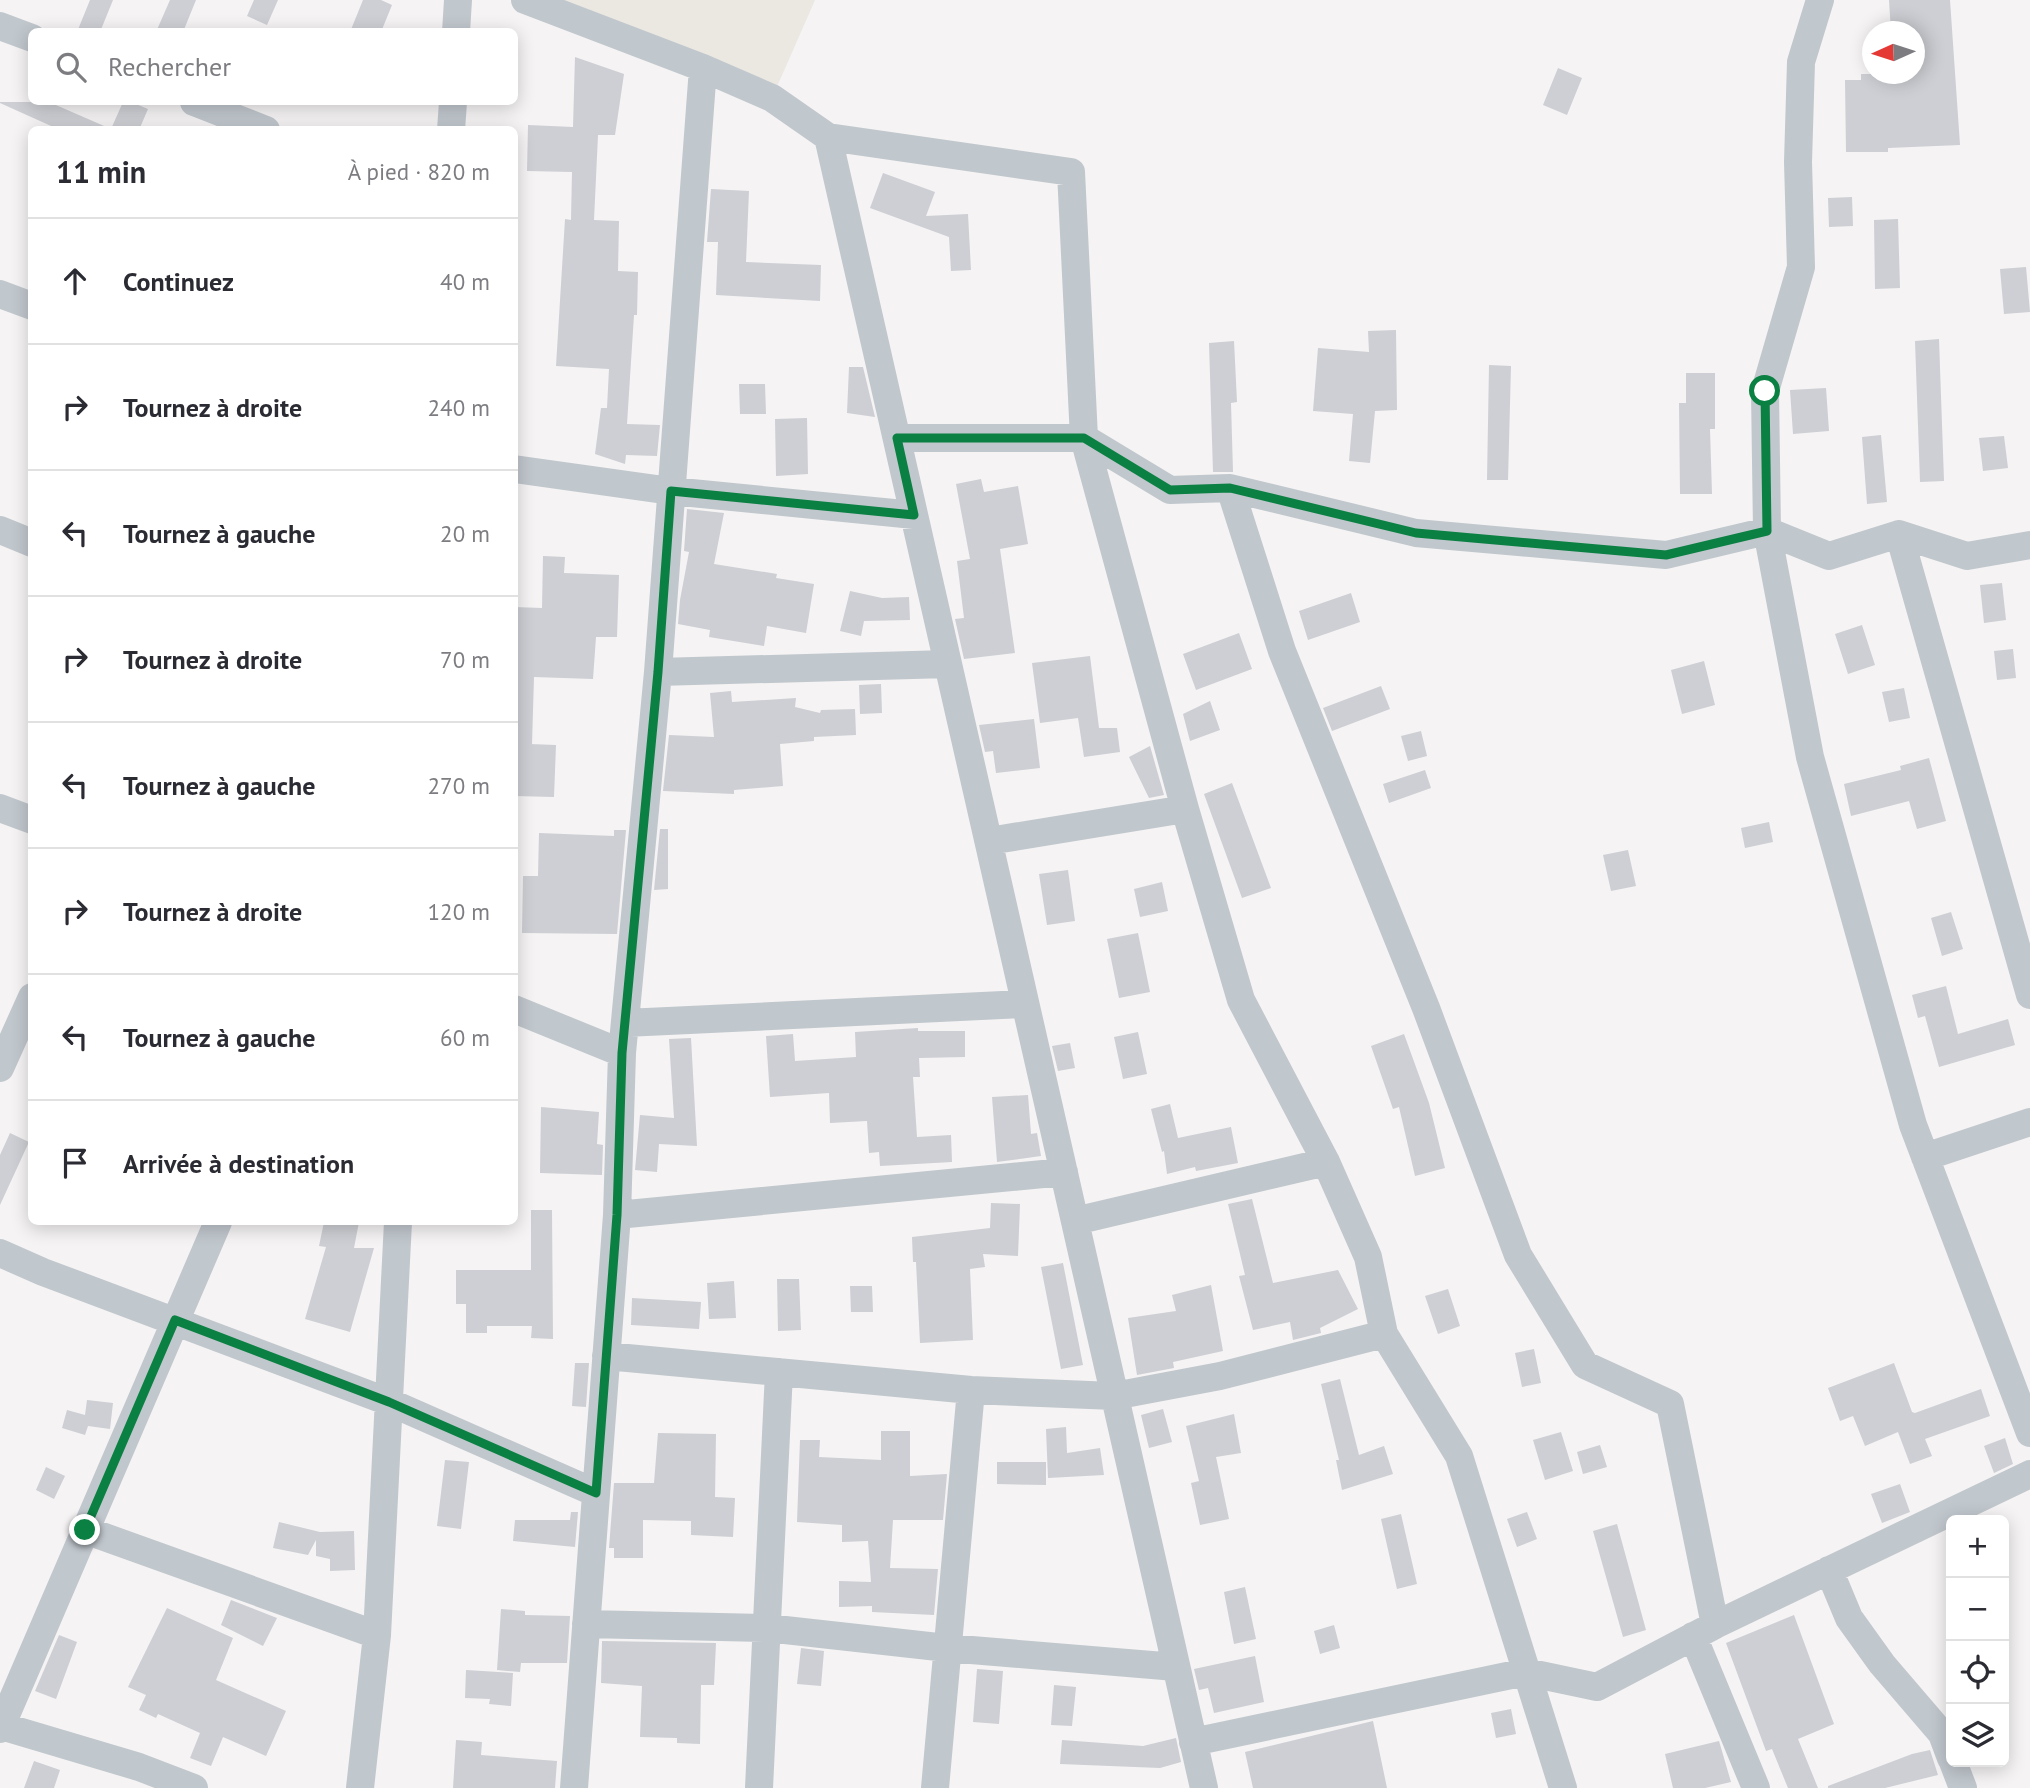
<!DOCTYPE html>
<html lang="fr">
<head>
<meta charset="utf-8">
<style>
  body { margin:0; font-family:"PT Sans",sans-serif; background:#f2f2f3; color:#2b2b33 }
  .controls { position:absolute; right:21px; bottom:21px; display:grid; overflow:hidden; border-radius:10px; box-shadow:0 4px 18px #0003 }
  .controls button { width:63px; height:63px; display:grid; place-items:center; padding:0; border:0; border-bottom:2px solid #e1e1e2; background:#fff; color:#2b2b33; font:35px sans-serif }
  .compass { position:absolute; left:1862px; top:21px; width:63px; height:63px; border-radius:50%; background:#fff; box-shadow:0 4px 18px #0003; rotate:267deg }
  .stop { position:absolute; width:21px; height:21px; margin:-16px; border:5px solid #0b8043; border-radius:50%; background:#fff }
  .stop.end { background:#0b8043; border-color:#fff; box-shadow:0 2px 7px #0008 }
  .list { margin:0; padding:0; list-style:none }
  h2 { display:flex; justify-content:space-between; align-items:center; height:91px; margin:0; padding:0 28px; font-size:30px }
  h2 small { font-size:23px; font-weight:400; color:#7c7c81 }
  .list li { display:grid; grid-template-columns:46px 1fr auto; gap:21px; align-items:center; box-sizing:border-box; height:126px; padding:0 28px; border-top:2px solid #e1e1e2 }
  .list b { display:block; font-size:26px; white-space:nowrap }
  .list em { font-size:23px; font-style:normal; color:#7c7c81 }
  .icon { flex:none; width:38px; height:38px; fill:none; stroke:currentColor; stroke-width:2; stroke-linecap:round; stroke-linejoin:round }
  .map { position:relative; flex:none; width:2030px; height:1788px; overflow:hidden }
  .search { position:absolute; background:#fff; box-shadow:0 4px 18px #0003; left:28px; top:28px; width:490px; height:77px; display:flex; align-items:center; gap:18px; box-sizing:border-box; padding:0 24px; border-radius:10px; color:#7c7c81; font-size:26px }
  .panel { position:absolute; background:#fff; box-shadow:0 4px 18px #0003; left:28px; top:126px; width:490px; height:1099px; border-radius:10px }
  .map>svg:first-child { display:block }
</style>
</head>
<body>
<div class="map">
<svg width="2030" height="1788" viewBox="0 0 2030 1788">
  <rect width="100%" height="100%" fill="#f5f3f3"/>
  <path fill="#eae8e1" d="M525,0H815L772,98Z"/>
  <path fill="#cdcfd4" d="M90,0H113L100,32H77Z
    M170,0H196L183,32H156Z
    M254,0H278L267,25L247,16Z
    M363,0H381L392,5L381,32H350Z
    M1889,0H1950L1960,145L1888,148V152H1846L1845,80H1861V74H1914V32H1891Z
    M575,57L624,74L615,135H598L594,220L619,221L618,271L638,272L637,315H634L627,424L660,425L657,456L626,455L625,464L595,454L601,408H607L609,369L556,366L565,219L571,220L572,172L527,171L528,125L573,127Z
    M1558,68L1582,78L1567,115L1543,105Z
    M0,102H49L111,129L123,102H131L148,109L139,130H60L0,103Z
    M883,173L935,192L926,216L968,214L971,270L951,271L949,237L870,208Z
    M711,189L749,191L746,262L821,265L820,301L716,295L718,242H707Z
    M1852,197L1853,226L1829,227L1828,198Z
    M1898,219L1900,288L1875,289L1874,220Z
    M2026,267L2030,312L2004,314L2000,269Z
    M1396,330L1397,410L1375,411L1370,463L1349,461L1353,414L1313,411L1318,348L1369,352L1368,331Z
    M1939,339L1944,481L1920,482L1915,341Z
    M1234,341L1237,402L1231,403L1233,472H1213L1209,343Z
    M1489,365L1511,366L1508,480H1487Z
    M849,367H863L875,417L847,413Z
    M1686,373H1715V429H1710L1712,494H1680L1679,403H1686Z
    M739,384H765L766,414H740Z
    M1826,388L1829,431L1793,434L1790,390Z
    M807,418L808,474L776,476L775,419Z
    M1881,435L1887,502L1867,504L1862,437Z
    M2004,436L2008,468L1983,471L1979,438Z
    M981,479L984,492L1018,486L1028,544L1000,549L1015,653L964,659L955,619L964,618L957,561L970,559L956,484Z
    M687,509L724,513L714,564L777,574L776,578L814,584L806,633L767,626L764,646L709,637L710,630L678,624L680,600L689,552L684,551Z
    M543,556L565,557L564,573L619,575L617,637H596L593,679L534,677L532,744H530L556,745L554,797L514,796V607L542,608Z
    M2002,583L2006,620L1984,623L1980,585Z
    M850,591L882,598L909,597L910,620L864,621L861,636L840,631Z
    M1351,593L1360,622L1308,640L1299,611Z
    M1862,625L1875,665L1848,674L1835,634Z
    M1239,633L1252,669L1196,690L1183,654Z
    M2013,649L2016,678L1997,680L1994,651Z
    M1090,656L1099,728H1117L1120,752L1084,757L1078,718L1040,723L1032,663Z
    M1704,661L1715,705L1682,714L1671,670Z
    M881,684L882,713L860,714L859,685Z
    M1381,686L1390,709L1332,731L1323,708Z
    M1904,688L1910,718L1889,722L1882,692Z
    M731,691L732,702L796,698L795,707L820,713L821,710L855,709L856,735L814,737V741L780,744L783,786L734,790V794L663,791L669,735L714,737L710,693Z
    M1210,701L1220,730L1190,741L1183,714Z
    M1034,719L1040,768L996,773L993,751L985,752L979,725Z
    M1421,731L1427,756L1408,761L1401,736Z
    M1150,746L1164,795L1149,798L1129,757Z
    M1929,758L1946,821L1917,829L1909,801L1851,816L1844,784L1901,770L1900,766Z
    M1425,770L1431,788L1389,803L1383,784Z
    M1232,783L1271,888L1242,898L1204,794Z
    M1769,822L1773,842L1745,848L1741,828Z
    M660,829H668V889L654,890Z
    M614,830H626L617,934L522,933L523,876H538L539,833L614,836Z
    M1628,850L1636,886L1611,891L1603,855Z
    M1068,870L1075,921L1047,925L1039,874Z
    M1162,882L1168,911L1140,917L1134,889Z
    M1951,912L1963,949L1942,956L1931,918Z
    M1138,933L1150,992L1119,998L1107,939Z
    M1946,986L1958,1034L2008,1019L2015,1045L1939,1067L1925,1016L1918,1018L1912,995Z
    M918,1028V1031H965V1057L919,1058L920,1077H913L917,1137L951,1135L952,1162L880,1166L879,1152L869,1153L867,1121L830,1123L829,1093L770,1097L766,1036L793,1034L795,1061L856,1057L855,1032Z
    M1138,1032L1147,1074L1123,1079L1114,1037Z
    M1404,1034L1429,1103L1445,1168L1415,1176L1399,1107L1393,1109L1371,1046Z
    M691,1038L697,1146L659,1144L657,1172L635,1170L640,1115L674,1118L669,1039Z
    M1070,1043L1075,1068L1058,1071L1052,1046Z
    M1028,1095L1031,1134L1037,1133L1041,1156L997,1162L992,1097Z
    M1170,1104L1178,1138L1231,1127L1238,1163L1196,1171L1195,1167L1167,1174L1164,1151L1162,1152L1151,1109Z
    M541,1107L599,1112L597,1144L603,1145L602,1175L540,1173Z
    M10,1133L29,1142L0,1205V1155Z
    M1252,1199L1273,1283L1338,1270L1358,1309L1320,1328L1321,1333L1293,1340L1290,1322L1253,1330L1239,1276L1245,1275L1228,1204Z
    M991,1203L1020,1204L1018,1256L983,1254L985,1267L970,1269L973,1340L920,1343L916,1262H913L912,1237L990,1228Z
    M531,1210H552L553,1339L531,1338L532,1326H487V1333H466V1304H456V1270H531Z
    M324,1222H359L354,1248H374L350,1332L305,1319L326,1247L319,1246Z
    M1063,1263L1083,1365L1061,1369L1041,1267Z
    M777,1279H799L801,1330L778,1331Z
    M734,1281L736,1318L709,1319L707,1283Z
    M1211,1285L1223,1351L1173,1362L1174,1368L1137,1375L1128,1318L1176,1311L1172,1295Z
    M850,1286H872L873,1312H851Z
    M1448,1289L1460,1326L1438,1334L1425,1296Z
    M632,1298L701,1302L699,1329L631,1325Z
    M1534,1349L1541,1383L1522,1387L1515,1353Z
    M575,1363H589L586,1407L572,1406Z
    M1894,1363L1912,1412L1915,1413L1981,1389L1990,1416L1925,1439L1932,1456L1910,1464L1898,1432L1865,1446L1853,1416L1840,1421L1828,1388Z
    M1340,1379L1359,1455L1384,1446L1393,1474L1342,1490L1336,1460H1339L1321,1384Z
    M87,1400L113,1403L110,1429L88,1426L85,1435L62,1428L67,1410L85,1415Z
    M1163,1409L1172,1442L1149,1448L1141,1415Z
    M1234,1414L1241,1453L1216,1457L1229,1519L1200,1525L1191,1483L1199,1481L1186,1426Z
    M1066,1427L1067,1453L1100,1448L1104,1475L1048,1478L1046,1429Z
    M881,1431H910V1476L947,1474L943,1520H893L890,1568L938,1569L934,1615L872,1612V1606L839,1607V1581L871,1582L868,1541L842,1542V1525L797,1522L800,1440H820L819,1457L881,1460Z
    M1561,1432L1573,1471L1545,1480L1533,1440Z
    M658,1433L716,1434L715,1497L735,1498L733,1537L691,1535V1521L643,1520V1558H614V1548H609L614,1483H654Z
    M2005,1438L2013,1464L1994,1473L1984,1446Z
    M1600,1445L1607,1467L1583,1474L1577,1452Z
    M445,1460L469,1462L461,1529L437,1526Z
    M997,1462H1046V1485L997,1484Z
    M46,1467L65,1476L54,1499L36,1490Z
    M1900,1484L1910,1512L1882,1523L1871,1494Z
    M571,1512H578L575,1547L513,1541L515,1520H570Z
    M1527,1512L1537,1539L1517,1547L1507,1519Z
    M1401,1514L1417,1584L1397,1589L1381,1519Z
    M279,1522L320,1532L354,1531L355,1570L330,1571V1559L316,1556V1540L308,1555L273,1548Z
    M1617,1524L1646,1630L1623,1637L1593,1531Z
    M1245,1587L1256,1639L1234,1644L1224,1592Z
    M231,1600L277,1618L263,1646L221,1625Z
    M167,1608L233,1638L216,1680L286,1711L266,1756L223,1737L211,1766L190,1758L200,1733L158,1714L156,1718L139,1710L146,1695L128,1687Z
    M501,1609L525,1611V1615L570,1616L567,1663H521L520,1672L497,1670Z
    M1794,1615L1834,1724L1798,1739L1818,1788H1788L1772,1749L1766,1751L1726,1643Z
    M1334,1625L1340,1648L1320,1654L1314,1631Z
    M59,1635L77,1642L56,1699L35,1691Z
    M602,1641L716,1643L714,1685H701L700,1744L677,1743V1738L640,1737L642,1686L601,1683Z
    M801,1648L824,1651L821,1686L797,1684Z
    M1255,1656L1264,1702L1214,1713L1208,1688L1199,1690L1194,1669Z
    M977,1669L1003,1671L999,1724L973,1722Z
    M466,1670L513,1673L511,1706L489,1704L490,1699L465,1698Z
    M1054,1685L1076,1687L1072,1726L1051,1725Z
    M1511,1709L1516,1734L1496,1738L1491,1713Z
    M1373,1721L1387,1788H1253L1245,1752Z
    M1176,1738L1181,1762L1160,1768L1060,1764L1062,1740L1143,1746Z
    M456,1740L482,1742L481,1755L557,1761L555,1788H453Z
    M1719,1741L1731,1782L1705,1788H1673L1665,1754Z
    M1930,1750L1938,1775L1885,1788H1828V1786L1912,1754Z
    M34,1761L60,1770L54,1788H24Z"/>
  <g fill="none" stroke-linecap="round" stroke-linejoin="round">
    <path stroke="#c0c7cd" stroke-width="28" d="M525,0L703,68L772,98L828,137L1071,172L1084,438L1185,809L1241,1000L1326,1162L1368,1257L1384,1334L1459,1456L1563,1788
      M1820,0L1801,62L1798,162L1801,267L1765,391L1767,531L1810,757L1913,1125L2030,1433
      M0,26L32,38
      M456,32L458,0
      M194,102L266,130
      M451,130L453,102
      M828,137L1204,1788
      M0,294L32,306
      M897,438H1084L1170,490L1230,488L1416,533L1666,555L1767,531L1829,556L1899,534L1967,556L2030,545
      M514,469L671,491L914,515
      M1230,488L1282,651L1426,1008L1518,1255L1585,1365L1670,1404L1715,1625
      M0,530L32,543
      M1899,534L2030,995
      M658,672L948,664
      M0,808L32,820
      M989,841L1185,809
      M514,1009L622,1053
      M625,1023L1025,1004
      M0,1068L32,997
      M1925,1157L2030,1122
      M617,1215L1064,1172
      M1075,1221L1326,1162
      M0,1253L43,1272L389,1402L596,1493
      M606,1356L971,1390L1114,1396L1220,1376L1384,1334
      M85,1530L377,1635
      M1829,1570L1849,1618L1882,1664L1942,1734L1951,1758
      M586,1624L767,1628L947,1648L1176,1667
      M1693,1636L1756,1788
      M1,1726L139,1767L194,1788
      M0,1729L218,1222
      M1193,1742L1526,1672L1597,1687L1715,1625L2030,1474
      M1953,1762L1963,1788
      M360,1788L377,1635L398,1222
      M574,1788L617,1215L622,1053L658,672L703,68
      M759,1788L779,1372
      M935,1788L971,1390"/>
  </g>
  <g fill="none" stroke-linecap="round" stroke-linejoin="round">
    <path stroke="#0b8043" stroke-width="9" d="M85,1530L175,1320L389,1402L596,1493L617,1215L622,1053L658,672L671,491L914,515L897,438H1084L1170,490L1230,488L1416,533L1666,555L1767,531L1765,391"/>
  </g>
</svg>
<div class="controls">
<button>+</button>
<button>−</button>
<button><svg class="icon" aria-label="locate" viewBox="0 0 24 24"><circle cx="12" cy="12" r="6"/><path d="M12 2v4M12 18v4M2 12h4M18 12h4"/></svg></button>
<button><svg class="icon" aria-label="layers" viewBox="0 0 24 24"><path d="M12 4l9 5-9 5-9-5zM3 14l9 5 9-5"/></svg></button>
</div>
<svg class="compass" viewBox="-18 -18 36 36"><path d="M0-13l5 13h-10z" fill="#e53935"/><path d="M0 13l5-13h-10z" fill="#7c7c81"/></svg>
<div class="stop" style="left:1765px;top:391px"></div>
<div class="stop end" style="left:85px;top:1530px"></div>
<div class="search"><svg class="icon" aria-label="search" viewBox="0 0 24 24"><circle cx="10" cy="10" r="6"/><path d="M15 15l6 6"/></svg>Rechercher</div>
<section class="panel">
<h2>11 min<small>À pied · 820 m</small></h2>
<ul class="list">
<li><svg class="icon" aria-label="ahead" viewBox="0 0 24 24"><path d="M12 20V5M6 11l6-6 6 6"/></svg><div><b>Continuez</b></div><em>40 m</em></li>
<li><svg class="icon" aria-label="right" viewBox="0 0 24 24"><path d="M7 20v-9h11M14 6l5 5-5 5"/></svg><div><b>Tournez à droite</b></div><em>240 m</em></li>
<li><svg class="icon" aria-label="left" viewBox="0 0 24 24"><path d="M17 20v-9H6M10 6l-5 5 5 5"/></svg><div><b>Tournez à gauche</b></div><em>20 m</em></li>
<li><svg class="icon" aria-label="right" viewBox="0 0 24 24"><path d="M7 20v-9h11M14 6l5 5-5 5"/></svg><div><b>Tournez à droite</b></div><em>70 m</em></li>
<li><svg class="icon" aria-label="left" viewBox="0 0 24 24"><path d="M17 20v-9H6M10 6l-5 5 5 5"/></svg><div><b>Tournez à gauche</b></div><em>270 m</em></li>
<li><svg class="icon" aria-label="right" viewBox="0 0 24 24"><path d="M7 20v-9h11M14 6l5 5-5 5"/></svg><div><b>Tournez à droite</b></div><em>120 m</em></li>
<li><svg class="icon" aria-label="left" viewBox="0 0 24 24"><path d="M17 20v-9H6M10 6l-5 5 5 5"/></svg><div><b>Tournez à gauche</b></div><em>60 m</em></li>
<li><svg class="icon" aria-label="arrive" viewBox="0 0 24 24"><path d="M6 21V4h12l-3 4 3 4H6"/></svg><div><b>Arrivée à destination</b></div></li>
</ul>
</section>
</div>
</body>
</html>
